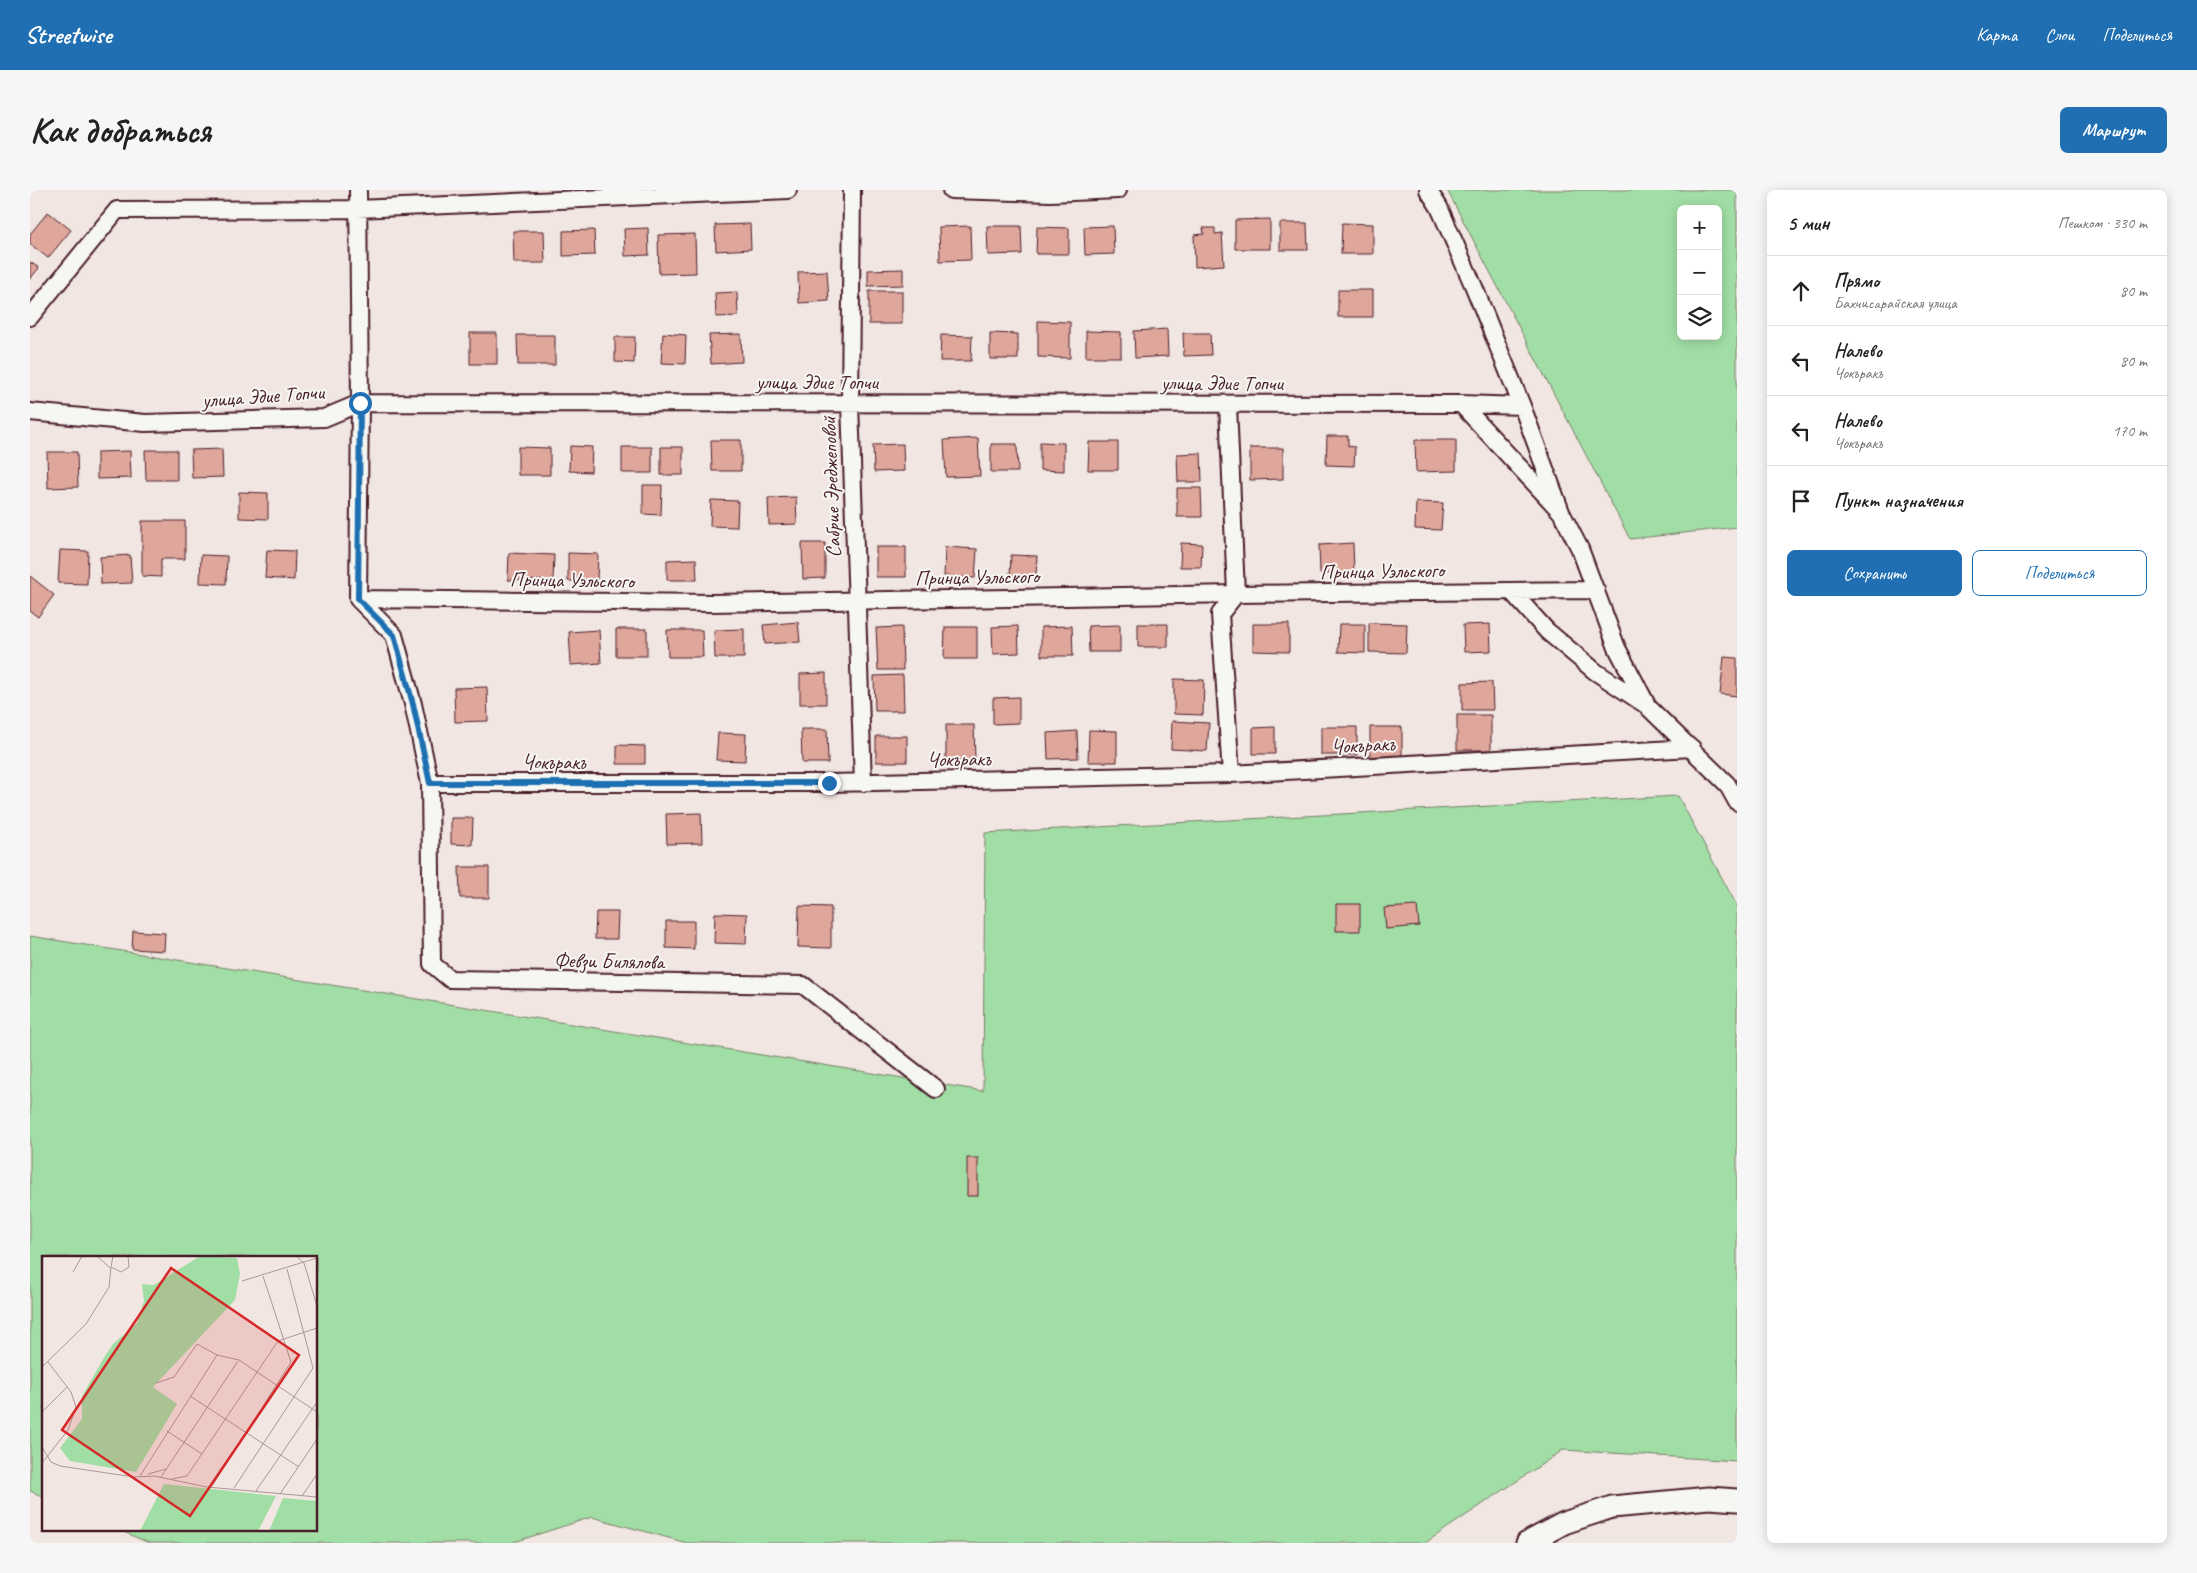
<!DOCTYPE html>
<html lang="ru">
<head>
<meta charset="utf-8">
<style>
  body { margin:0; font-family:Caveat,sans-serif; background:#f6f6f6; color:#222 }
  .controls { position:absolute; right:15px; top:15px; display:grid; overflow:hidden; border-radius:8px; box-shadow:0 2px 12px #0003 }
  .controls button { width:45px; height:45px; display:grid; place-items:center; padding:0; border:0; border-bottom:1px solid #e0e0e0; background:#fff; color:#222; font:25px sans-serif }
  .stop { position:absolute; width:15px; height:15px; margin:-11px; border:4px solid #1f6fb2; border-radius:50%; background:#fff }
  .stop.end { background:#1f6fb2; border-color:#fff; box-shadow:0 1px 5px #0008 }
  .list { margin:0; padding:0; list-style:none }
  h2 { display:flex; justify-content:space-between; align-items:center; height:65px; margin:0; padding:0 20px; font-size:21px }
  h2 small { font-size:16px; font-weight:400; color:#767676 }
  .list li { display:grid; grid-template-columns:32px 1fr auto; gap:15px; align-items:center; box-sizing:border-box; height:70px; padding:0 20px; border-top:1px solid #e0e0e0 }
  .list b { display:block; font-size:19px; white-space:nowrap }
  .list p { margin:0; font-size:16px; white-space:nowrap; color:#767676 }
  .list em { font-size:16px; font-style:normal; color:#767676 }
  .actions { display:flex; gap:10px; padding:15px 20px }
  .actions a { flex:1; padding:11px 0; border:1px solid #1f6fb2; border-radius:8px; text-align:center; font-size:18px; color:#1f6fb2 }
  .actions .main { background:#1f6fb2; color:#fff }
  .icon { flex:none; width:28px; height:28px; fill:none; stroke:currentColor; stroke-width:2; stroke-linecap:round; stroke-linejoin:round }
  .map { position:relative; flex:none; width:1707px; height:1353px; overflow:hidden; border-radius:8px }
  header { display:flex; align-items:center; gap:30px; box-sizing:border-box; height:70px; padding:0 25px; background:#1f6fb2; color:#fff }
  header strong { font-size:24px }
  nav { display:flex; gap:28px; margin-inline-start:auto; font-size:18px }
  .intro { display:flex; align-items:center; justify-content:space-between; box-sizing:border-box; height:120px; padding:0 30px }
  h1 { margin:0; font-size:35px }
  .button { padding:12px 22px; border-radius:8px; background:#1f6fb2; color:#fff; font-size:18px; font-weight:700 }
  main { display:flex; gap:30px; padding:0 30px }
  aside { flex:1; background:#fff; border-radius:8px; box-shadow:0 2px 12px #0003 }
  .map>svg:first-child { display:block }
</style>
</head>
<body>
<header>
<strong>Streetwise</strong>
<nav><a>Карта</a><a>Слои</a><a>Поделиться</a></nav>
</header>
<div class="intro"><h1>Как добраться</h1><a class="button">Маршрут</a></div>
<main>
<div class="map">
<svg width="1707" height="1353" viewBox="0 0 1707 1353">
  <rect width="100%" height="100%" fill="#f1e6e1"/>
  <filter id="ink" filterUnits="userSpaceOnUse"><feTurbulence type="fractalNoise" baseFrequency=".02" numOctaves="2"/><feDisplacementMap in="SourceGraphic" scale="10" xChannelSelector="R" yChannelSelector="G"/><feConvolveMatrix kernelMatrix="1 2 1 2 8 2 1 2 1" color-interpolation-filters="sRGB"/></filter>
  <g filter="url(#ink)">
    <path fill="#a1dea5" stroke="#767e68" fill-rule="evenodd" d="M1417,0H1707V337L1600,349ZM1651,19H1688V146H1651Z
      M1648,606L1707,716V1271L1533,1260L1395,1353H657L562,1327L481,1353H119L87,1339H286V1067H14V1307L0,1301V746L953,901L955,643Z"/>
    <path fill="#dfa69b" stroke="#4a1f2b" d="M18,22L41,40L18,68L0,54V44Z
      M1240,29V59H1205V30Z
      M1250,33H1277L1278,60H1250Z
      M1312,33L1343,34V64H1311Z
      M720,34L721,59L686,61L685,35Z
      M940,36L941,70L910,71L909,37Z
      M957,36H991L992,64L958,65Z
      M1083,36L1084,64L1055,65L1054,37Z
      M1007,37L1039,38V64H1006Z
      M618,38L619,65L595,66L594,39Z
      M1173,38H1185V44L1192,43L1194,75L1165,77L1164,45L1174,44Z
      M564,40L565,65L533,66V41Z
      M483,41H514L515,73H484Z
      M665,44L666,83L629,84L628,45Z
      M0,72L9,78L0,89Z
      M873,79V95L838,96V80Z
      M797,81L799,111L769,113L768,82Z
      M1308,100H1343V127H1308Z
      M839,101H872V134H839Z
      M707,102L708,126L686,127L685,103Z
      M1008,131L1040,132V168L1008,167Z
      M1137,139L1138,166L1105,168L1104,141Z
      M1056,141L1091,142V167H1056Z
      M440,143H467V174H440Z
      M633,143L656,145L655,174L631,173Z
      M960,143L988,144V169H960Z
      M1153,143H1180L1181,165L1154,166Z
      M711,144L712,172L681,174L679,145Z
      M487,145H525V175H488Z
      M911,145L942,146L941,171H910Z
      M585,147H605L604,173L585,172Z
      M1297,246H1318V256L1325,257L1324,276L1296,275Z
      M948,248L950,286L916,287L914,250Z
      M681,250H711V281H682Z
      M1385,250H1426V281L1386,282Z
      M1010,252L1034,253V281L1010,280Z
      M1059,252H1088V280H1058Z
      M873,254L874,281L844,282L843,255Z
      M961,254H987L988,282H961Z
      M540,256L562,257L561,282L539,281Z
      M488,257L520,258V285H488Z
      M592,257H622V283H592Z
      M631,257H653V285H631Z
      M1220,258H1253V289L1220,290Z
      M192,259L193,287L162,288L161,260Z
      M115,260H147V290H116Z
      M100,261L101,288L67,289V262Z
      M17,262H47L48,297L18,298Z
      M1171,263L1172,292H1148L1147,264Z
      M613,295H632L631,325L613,324Z
      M1147,298H1171L1172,327H1147Z
      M209,302L238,303V329L209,328Z
      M766,307L767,334L739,335L738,308Z
      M681,310L708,311L707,337L680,336Z
      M1386,312L1413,313L1411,340L1385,339Z
      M112,331H155V369H131V387L112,386Z
      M772,353H795V388L773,389Z
      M1151,353L1172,354L1171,377H1150Z
      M1323,353L1324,383L1290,384L1289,355Z
      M846,357H876V387H846Z
      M915,357L947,359L945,388L914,386Z
      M30,360L58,361L57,394L28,393Z
      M237,360L265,361L264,390L235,388Z
      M479,363L524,365L523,391L478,390Z
      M538,363L568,364L567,391H538Z
      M100,365L102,393L71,394L70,367Z
      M171,365L197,366L196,394L170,393Z
      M981,365L1007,366L1006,386H980Z
      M666,369L667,390H637V370Z
      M0,386L24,405L8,427L0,421Z
      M768,432L770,452L735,454L733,435Z
      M1339,433L1377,434L1376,463L1339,462Z
      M1108,434H1138V457H1108Z
      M1223,434H1259V462L1223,461Z
      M1309,434H1335V463L1308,462Z
      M1460,434L1461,461L1434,462L1433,435Z
      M1090,435V462H1059L1058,436Z
      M988,436L989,463L963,464L962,437Z
      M1042,436L1043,466H1011V437Z
      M872,437L873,480H848L846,438Z
      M915,437H947V469H914Z
      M586,439H617V466H586Z
      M714,439V468H685L684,440Z
      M569,440L571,473L541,475L539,442Z
      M637,440H672L673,467H638Z
      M1694,467L1707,468V506L1690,504Z
      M796,483V514H770V484Z
      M873,485L874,521H845L844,486Z
      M1144,489L1174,490L1173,525L1144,524Z
      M1462,492L1463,520H1432V493Z
      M457,497L458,531L425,532L424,498Z
      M989,507V533L963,534V508Z
      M1427,525H1461V560H1427Z
      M1142,531L1179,533L1177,561L1141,559Z
      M916,535H944L945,571H916Z
      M1245,537V564H1223V538Z
      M1291,537H1327V565H1291Z
      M1340,537H1372V570L1340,571Z
      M771,539H797L798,573H772Z
      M1059,540L1087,541V572H1058Z
      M1047,541L1048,568L1018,569L1017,543Z
      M688,543L716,544L715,571L686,570Z
      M846,546H877V572H846Z
      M587,555L615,556V574H587Z
      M671,623L672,653L637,654L636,624Z
      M421,628H443L442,655L421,654Z
      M429,677H459V708H430Z
      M1306,714H1330V741H1306Z
      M769,716L801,717V758L768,757Z
      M1387,716L1389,736L1356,739L1354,718Z
      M566,722H588L587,749H565Z
      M685,723L717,724L716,754L684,753Z
      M636,731H664V759L636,758Z
      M103,741L135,743L134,761L102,759Z
      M937,968H948V1006H937Z"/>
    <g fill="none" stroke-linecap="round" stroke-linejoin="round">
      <g stroke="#4a1f2b" stroke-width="20">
        <path id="minor" d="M328,0L330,213L328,409
          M822,0L820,213L833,593
          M921,0L1020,3L1088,0
          M1398,0L1409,17L1444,97L1492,216L1531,322L1550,359L1587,458L1618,517L1697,594L1707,612
          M0,127L87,20L327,19L758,0
          M1431,214L1492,216
          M1198,215L1206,404L1190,424L1201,584
          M0,222L115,233L294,228L330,213L1431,214L1531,322
          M1481,401L1517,441L1566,482L1616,515
          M328,409L364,445L383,514L400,593H799L1201,584L1662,558
          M328,409L682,413L1206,404L1566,400
          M400,593L402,774L420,789L773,795L906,899"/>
      </g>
      <g stroke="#4a1f2b" stroke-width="25">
        <path id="major" d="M1497,1353L1534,1333L1582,1317L1679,1308L1707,1310"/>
      </g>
      <use href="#minor" stroke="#f6f6f2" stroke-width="16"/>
      <use href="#major" stroke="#f6f6f2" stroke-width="21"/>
    </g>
  </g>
  <g fill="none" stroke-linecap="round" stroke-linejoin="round" filter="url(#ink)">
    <path stroke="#1f6fb2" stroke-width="6" d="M330,213L328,409L364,445L383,514L400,593H799"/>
  </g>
  <g text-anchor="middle" stroke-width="4" stroke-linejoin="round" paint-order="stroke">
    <g font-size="21" fill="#4a1f2b" stroke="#f6f6f2">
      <text x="787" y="199">улица Эдие Топчи</text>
      <text x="1192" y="200">улица Эдие Топчи</text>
      <text transform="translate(233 206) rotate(-4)" y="7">улица Эдие Топчи</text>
      <text transform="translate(801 297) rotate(-92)" y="7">Сабрие Эреджеповой</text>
      <text transform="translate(1352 381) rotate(-1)" y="7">Принца Уэльского</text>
      <text transform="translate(947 387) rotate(-1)" y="7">Принца Уэльского</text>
      <text transform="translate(542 390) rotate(1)" y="7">Принца Уэльского</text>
      <text transform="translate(1333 555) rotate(-3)" y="7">Чокъракъ</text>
      <text transform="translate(929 569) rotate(-1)" y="7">Чокъракъ</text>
      <text x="524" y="579">Чокъракъ</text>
      <text transform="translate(579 771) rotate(1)" y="7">Февзи Билялова</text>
    </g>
  </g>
  <g transform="translate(12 1066)">
    <rect width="275" height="275" fill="#f1e6e1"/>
    <path d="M158,0L195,2L198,18L193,44L111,131L135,148L94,216L28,205L18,192L40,163V140L63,100L71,88L95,67L102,45L100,28L112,29ZM122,228L234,240L216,275H98ZM241,242L275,245V275H227Z" fill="#a1dea5"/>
    <path fill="none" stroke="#ae9698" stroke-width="1" d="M55,0L68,12M71,0L69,11L79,16L87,11L86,0M254,0L262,7L275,50M31,16L40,0M200,25L275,2M197,104L275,156M0,111L44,68L67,31L69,11M114,127L132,121L155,88L175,99M148,140L257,211M0,156L25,131M125,175L160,198M0,191L9,206L18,210L92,221L112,220L165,231L275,241M0,207L26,174L34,151L29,136L6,106M106,218L124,213M98,220L175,99L197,104M119,221L196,105M130,223L145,220L236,85L275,72M170,230L249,106L221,20M192,232L271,112L245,13M214,235L275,146M238,238L275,183M260,240L275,218"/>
    <path fill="#d62828" fill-opacity="0.15" stroke="#d62828" stroke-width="2.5" d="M129,12L257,99L148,260L20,174Z"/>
    <rect width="275" height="275" fill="none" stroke="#4a1f2b" stroke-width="2.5"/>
  </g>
</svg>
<div class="controls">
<button>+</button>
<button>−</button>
<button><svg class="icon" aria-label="layers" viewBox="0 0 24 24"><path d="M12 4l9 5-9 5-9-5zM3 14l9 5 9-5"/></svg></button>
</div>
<div class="stop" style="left:330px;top:213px"></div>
<div class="stop end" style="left:799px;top:593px"></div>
</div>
<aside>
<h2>5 мин<small>Пешком · 330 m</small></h2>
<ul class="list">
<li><svg class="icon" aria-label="ahead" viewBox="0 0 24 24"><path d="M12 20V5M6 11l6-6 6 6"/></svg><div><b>Прямо</b><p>Бахчисарайская улица</p></div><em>80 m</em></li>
<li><svg class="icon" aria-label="left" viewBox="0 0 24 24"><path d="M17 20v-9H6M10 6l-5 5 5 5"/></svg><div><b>Налево</b><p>Чокъракъ</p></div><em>80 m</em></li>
<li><svg class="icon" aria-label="left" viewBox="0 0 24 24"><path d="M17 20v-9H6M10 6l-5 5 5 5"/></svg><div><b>Налево</b><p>Чокъракъ</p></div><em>170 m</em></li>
<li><svg class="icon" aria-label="arrive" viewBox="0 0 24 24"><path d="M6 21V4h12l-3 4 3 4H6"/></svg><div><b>Пункт назначения</b></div></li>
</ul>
<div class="actions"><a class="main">Сохранить</a><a>Поделиться</a></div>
</aside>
</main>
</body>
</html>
